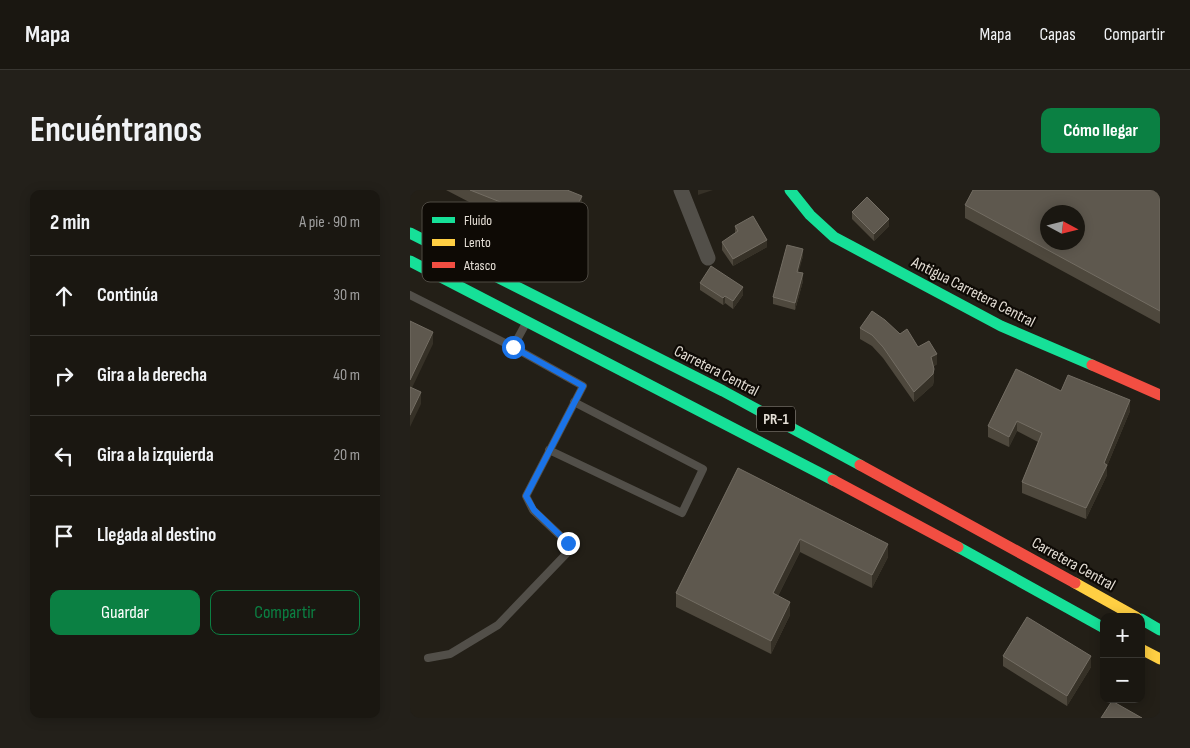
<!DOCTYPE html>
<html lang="es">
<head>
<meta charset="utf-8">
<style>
  body { margin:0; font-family:"Sofia Sans Condensed",sans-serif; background:#23201a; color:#f1f3f6 }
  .controls { position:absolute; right:15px; bottom:15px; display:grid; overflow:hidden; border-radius:10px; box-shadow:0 2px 12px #0003 }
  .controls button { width:45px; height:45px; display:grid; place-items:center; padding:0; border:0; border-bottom:1px solid #383631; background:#1a1711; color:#f1f3f6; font:25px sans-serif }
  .compass { position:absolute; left:630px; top:15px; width:45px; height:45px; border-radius:50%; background:#1a1711; box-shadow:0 2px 12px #0003; rotate:97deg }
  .stop { position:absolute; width:15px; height:15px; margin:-11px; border:4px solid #1a73e8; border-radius:50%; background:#fff }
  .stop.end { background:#1a73e8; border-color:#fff; box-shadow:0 1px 5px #0008 }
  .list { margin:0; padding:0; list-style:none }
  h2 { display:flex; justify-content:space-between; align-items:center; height:65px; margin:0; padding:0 20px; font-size:21px }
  h2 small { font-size:16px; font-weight:400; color:#9f9f9f }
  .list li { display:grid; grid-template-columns:32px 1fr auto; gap:15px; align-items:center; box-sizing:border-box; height:80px; padding:0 20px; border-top:1px solid #383631 }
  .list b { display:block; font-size:19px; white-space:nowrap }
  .list em { font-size:16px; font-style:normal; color:#9f9f9f }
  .actions { display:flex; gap:10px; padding:15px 20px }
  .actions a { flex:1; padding:11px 0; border:1px solid #0b8043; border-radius:10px; text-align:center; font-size:18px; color:#0b8043 }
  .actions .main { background:#0b8043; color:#fff }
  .icon { flex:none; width:28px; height:28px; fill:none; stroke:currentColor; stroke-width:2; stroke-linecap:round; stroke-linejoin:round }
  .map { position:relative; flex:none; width:750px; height:528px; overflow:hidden; border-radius:10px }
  header { display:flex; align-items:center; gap:30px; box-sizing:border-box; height:70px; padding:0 25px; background:#1a1711; border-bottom:1px solid #383631 }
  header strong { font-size:24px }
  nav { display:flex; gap:28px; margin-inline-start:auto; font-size:18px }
  .intro { display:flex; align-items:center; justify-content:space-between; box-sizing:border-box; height:120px; padding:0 30px }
  h1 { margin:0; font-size:35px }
  .button { padding:12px 22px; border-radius:10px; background:#0b8043; color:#fff; font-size:18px; font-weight:700 }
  main { display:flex; gap:30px; padding:0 30px }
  aside { flex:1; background:#1a1711; border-radius:10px; box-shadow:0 2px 12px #0003 }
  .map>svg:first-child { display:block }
</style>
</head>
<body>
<header>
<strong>Mapa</strong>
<nav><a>Mapa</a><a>Capas</a><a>Compartir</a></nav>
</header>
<div class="intro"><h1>Encuéntranos</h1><a class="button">Cómo llegar</a></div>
<main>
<aside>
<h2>2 min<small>A pie · 90 m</small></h2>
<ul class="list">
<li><svg class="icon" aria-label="ahead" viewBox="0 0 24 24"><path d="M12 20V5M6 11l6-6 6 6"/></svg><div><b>Continúa</b></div><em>30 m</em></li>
<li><svg class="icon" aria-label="right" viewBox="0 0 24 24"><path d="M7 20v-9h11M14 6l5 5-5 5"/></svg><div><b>Gira a la derecha</b></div><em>40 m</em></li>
<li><svg class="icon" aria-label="left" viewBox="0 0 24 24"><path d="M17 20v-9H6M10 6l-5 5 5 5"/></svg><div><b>Gira a la izquierda</b></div><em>20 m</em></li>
<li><svg class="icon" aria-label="arrive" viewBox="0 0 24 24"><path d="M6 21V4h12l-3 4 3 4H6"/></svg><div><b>Llegada al destino</b></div></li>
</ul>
<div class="actions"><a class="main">Guardar</a><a>Compartir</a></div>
</aside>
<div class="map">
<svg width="750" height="528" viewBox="0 0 750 528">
  <rect width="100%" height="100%" fill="#231f17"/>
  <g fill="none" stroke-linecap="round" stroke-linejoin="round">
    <path stroke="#524f49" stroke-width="8" d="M0,105L103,157L115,135
      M139,260L272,323L293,279L164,212
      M18,468L40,464L88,435L157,363L158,353L123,320L116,306L173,196L103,157"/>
    <path stroke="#524f49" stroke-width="15" d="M271,0L298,68"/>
    <path stroke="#16e098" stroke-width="11" d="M380,0L400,25L424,47L591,136L682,175
      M0,43L313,201L450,275
      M0,71L423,290
      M548,357L694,438
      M731,429L750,440"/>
    <path stroke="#ffcf43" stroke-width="11" d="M665,393L726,427
      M731,459L750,469"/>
    <path stroke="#f24e42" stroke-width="11" d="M682,175L750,205
      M450,275L665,393
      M423,290L548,357"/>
  </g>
  <path fill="#4e483d" d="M36,0H156L172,19L156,51L61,13Z
    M750,0V134L555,28V15Z
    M442,22L479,36L464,51L442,29Z
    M325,36L357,57L323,76L312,60V52L325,43Z
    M393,66L388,82L393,91L385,120L363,114V107Z
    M290,93L333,105L323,119L315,113L313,115L290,100Z
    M450,138L490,144L508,157L527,174L523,177L524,189L523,195L504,212L473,168L462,156L450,149Z
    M651,201L720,221L697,276V285L676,329L612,303V292L628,252L607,241L599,257L578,247V236Z
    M328,278L478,367L462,398L390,362L368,406L380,425L361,464L266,417V403Z
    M593,466L681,477L657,516L593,476Z"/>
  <path fill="#363127" d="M288,0H303L288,5Z
    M172,6V19L156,51V38Z
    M479,29V36L464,51V44Z
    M357,50V57L323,76V69Z
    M393,59V66L387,89V82Z
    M393,83V91L385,120V113Z
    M333,97V105L323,119V111Z
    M315,106V113L313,115V108Z
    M23,142V154L0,202V190Z
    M527,164V174L521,178V167Z
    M524,179V189L523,195L504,212V202Z
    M11,202V214L0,237V225Z
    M720,210V221L697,276V285L676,329V318Z
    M607,231V241L599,257V247Z
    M390,349V362L363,416V403Z
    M478,354V367L462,398V385Z
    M380,412V425L361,464V451Z
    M681,466V477L657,516V506Z"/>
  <path fill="#5e584e" stroke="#736d63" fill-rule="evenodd" d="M60,0H157L172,6L156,38Z
    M563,0H750V121L555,15ZM638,22H668V52H638Z
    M457,7L479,29L464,44L442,22Z
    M343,26L357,50L323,69L312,52L328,41L325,36Z
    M377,55L393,59L387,82L393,83L385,113L363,107Z
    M301,76L333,97L323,111L315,106L313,108L290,93Z
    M462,121L475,130L490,144L497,139L508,157L519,151L527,164L521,167L524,179L523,184L504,202L473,157L462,145L450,138Z
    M0,131L23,142L0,190Z
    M606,179L651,201L658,185L720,210L694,273L697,275L676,318L612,292L632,243L607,231L599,247L578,236Z
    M0,197L11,202L0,225Z
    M328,278L478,354L462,385L390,349L363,403L380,412L361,451L266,403Z
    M617,427L681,466L657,506L593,466Z
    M702,511L732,528H691Z"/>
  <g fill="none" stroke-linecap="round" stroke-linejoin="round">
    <path stroke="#1a73e8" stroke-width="6" d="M103,157L173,196L116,306L124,320L158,353"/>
  </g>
  <g text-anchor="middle" stroke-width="4.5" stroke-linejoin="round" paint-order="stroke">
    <rect fill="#0e0a05" stroke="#a49e97" stroke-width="1" x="347" y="216.5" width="38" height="25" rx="4"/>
    <g font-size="15" font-weight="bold" fill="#e4ded5">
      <text x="366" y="234">PR-1</text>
    </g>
    <g font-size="16" fill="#e4ded5" stroke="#0e0a05">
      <text transform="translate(564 101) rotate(27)" y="6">Antigua Carretera Central</text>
      <text transform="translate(307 180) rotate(27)" y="6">Carretera Central</text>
      <text transform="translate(664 373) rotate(29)" y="6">Carretera Central</text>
    </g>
  </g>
  <rect x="12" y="12" width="166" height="80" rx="8" fill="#0e0a05" stroke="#4e4a43" stroke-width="1"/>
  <rect x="22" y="27" width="23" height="6" fill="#16e098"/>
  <rect x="22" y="49" width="23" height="7" fill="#ffcf43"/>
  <rect x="22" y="72" width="23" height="6" fill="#f24e42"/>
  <g font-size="14" fill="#e4ded5">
    <text x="54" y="35">Fluido</text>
    <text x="54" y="57">Lento</text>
    <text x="54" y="80">Atasco</text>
  </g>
</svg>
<div class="controls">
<button>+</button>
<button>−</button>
</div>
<svg class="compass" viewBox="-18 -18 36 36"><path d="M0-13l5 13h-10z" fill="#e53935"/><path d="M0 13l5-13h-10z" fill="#9f9f9f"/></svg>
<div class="stop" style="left:103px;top:157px"></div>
<div class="stop end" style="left:158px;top:353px"></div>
</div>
</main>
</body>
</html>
